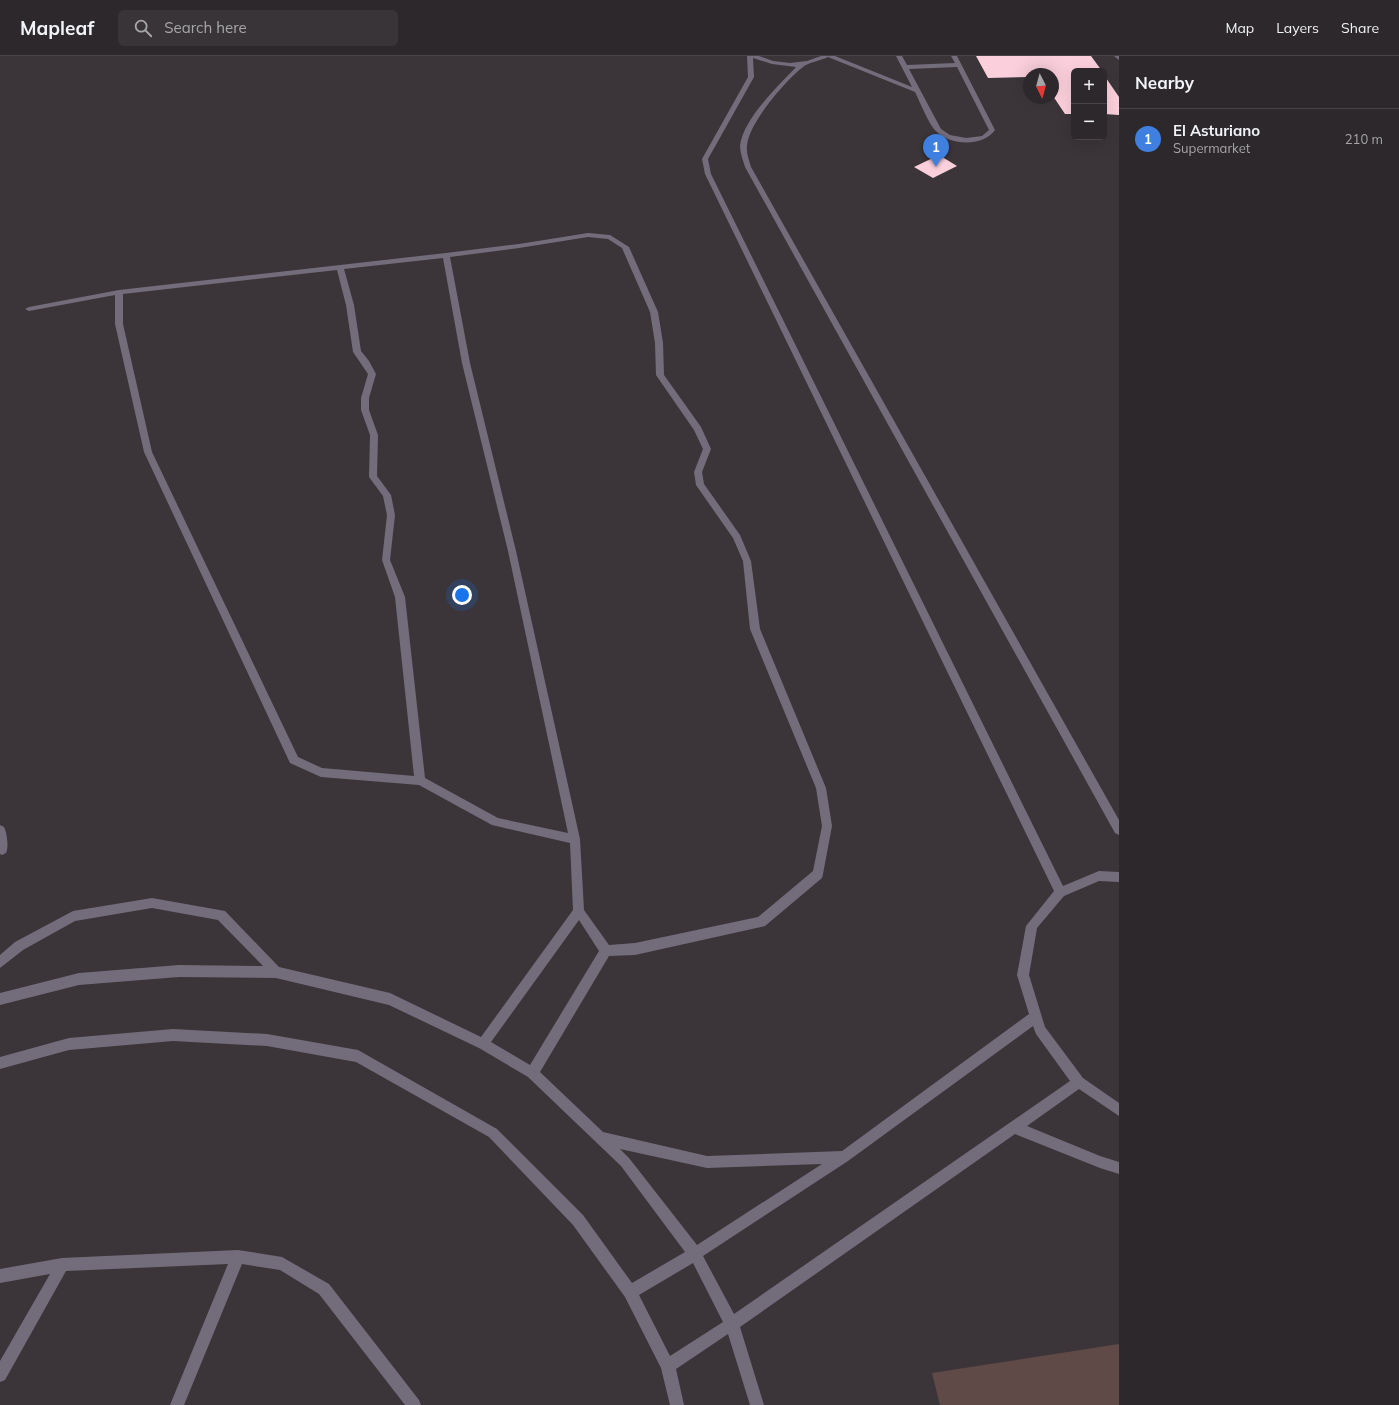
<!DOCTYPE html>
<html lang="en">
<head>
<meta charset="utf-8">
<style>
  body { margin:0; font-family:Mulish,sans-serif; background:#383438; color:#f1f3f6 }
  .controls { position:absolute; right:12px; top:12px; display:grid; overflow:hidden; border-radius:6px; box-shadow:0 4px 16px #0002 }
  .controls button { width:36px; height:36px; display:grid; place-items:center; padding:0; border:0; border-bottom:1px solid #484448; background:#2c282c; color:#f1f3f6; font:20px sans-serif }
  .compass { position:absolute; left:1023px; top:12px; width:36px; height:36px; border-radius:50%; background:#2c282c; box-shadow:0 4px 16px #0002; rotate:174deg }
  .you { position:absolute; left:462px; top:539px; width:14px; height:14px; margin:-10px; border:3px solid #fff; border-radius:50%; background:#1a73e8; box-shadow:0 0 0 6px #1a73e833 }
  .badge { display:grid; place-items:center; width:26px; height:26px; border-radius:50%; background:#c5bc3d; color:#fff; font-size:13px; font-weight:700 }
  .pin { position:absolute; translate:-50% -33px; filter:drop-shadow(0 1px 2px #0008) }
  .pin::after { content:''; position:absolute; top:21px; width:14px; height:12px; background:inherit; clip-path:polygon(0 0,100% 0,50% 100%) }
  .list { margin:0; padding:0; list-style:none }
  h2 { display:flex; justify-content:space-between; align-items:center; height:52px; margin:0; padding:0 16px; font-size:17px }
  h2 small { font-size:13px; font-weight:400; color:#a6a6a9 }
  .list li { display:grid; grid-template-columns:26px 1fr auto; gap:12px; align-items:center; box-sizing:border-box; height:60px; padding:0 16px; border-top:1px solid #484448 }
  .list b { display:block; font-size:15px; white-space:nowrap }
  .list p { margin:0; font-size:13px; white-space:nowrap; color:#a6a6a9 }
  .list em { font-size:13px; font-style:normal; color:#a6a6a9 }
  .icon { flex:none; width:22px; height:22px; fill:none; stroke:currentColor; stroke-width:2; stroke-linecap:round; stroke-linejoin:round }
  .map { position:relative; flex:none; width:1119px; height:1349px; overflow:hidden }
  header { display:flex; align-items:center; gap:24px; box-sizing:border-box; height:56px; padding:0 20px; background:#2c282c; border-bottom:1px solid #484448 }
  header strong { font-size:19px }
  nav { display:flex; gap:22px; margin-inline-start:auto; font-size:14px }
  .search { width:280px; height:36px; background:#383438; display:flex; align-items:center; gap:10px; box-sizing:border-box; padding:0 14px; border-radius:6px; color:#a6a6a9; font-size:15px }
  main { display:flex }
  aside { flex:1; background:#2c282c }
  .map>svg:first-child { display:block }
</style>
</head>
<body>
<header>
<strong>Mapleaf</strong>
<div class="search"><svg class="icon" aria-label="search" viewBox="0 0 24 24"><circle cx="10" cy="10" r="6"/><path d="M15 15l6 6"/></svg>Search here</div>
<nav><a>Map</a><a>Layers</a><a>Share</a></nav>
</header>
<main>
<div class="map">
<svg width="1119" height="1349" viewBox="0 0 1119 1349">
  <rect width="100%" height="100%" fill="#3b353a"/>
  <path fill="#604a48" d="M1119,1288V1349H940L932,1317Z"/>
  <path fill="#fbd0dc" d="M976,0H1091L1102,15H1074V58H1065L1053,40V18H1029V21L988,22Z
    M1104,19L1119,41V59L1104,58Z
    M939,99L957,110L933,122L914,111Z"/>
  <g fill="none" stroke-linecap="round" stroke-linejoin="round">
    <path fill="#736d7b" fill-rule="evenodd" d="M747,0H759L773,5L790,7L807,5L821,0H835L912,31L896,0H902L907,9L955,7L951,0H957L995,74C983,91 950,90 936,75C929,69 920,46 915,36L828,1C822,4 807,7 803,11C785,25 748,68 747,90C746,97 749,104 751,111L1119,764V779L1115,777L745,111C743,104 740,97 740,90C743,63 779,29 796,11L772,8L753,2L754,21L708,103L711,118L1063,830L1099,815L1119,816V826L1099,825L1064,840L1037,872L1029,919L1045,971L1083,1022L1119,1047V1060L1079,1033L1027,1070L1100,1100L1119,1106V1118L1100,1112L1015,1078L740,1271L764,1349H750L728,1278L676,1313L684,1349H670L661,1312L625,1241L573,1169L489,1081L356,1006L267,990L173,985L69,994L0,1013V1001L69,982L173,973L267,978L358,994L497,1073L583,1159L632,1227L685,1196L621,1110L528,1021L479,992L389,949L276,922L179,921L79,929L0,949V937L79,917L179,909L263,910L218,864L152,852L75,865L23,894L0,912V899L15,886L73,855L152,842L225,855L279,911L390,937L481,981L573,854L570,787L492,769L419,729L321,721L290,707L144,396L115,268V239L29,255L25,253L29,251L119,234L446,197L519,188L588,177L610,179L629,191L658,256L663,287L664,319L701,371L711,393L702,416L704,428L740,479L751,505L760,573L826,732L832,770L823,818L822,822L765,870L761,871L635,899L609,900L540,1016L603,1076L707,1100L842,1095L1029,958L1017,919L1026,870L1054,835L705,118L702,103L748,21ZM957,11L989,74L982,80L966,82L950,79L941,73L909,13ZM588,181L608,183L622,192L650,256L655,287L656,319L694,374L703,393L694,416L696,429L733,482L743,505L750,573L816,732L822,770L813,815L758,861L635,887L609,889L584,854L580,783L516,495L470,307L450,201L519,192ZM443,202L462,307L508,495L568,777L498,762L425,722L405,541L390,504L395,459L391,439L377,420L378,379L369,354V342L376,318L369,305L361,295L354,249L344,213ZM337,214L346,249L353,296L368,318L361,342V354L370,379L369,421L383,440L387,459L382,504L395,541L414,720L322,712L298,701L152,396L123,268V238ZM579,864L599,895L530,1009L491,986ZM1033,970L1036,978L1070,1025L734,1258L703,1200L848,1105ZM620,1093L707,1112L822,1108L697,1189L629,1102ZM693,1207L723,1266L670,1300L639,1239Z
      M1114,0H1119V4Z
      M0,769L4,771C7,777 9,791 6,797L2,799L0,798Z
      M238,1194L282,1201L329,1228L419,1344L421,1349H405L319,1238L280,1214L242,1208L184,1349H170L228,1208L66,1215L5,1324L0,1326V1305L50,1218L0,1227V1213L62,1202Z"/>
  </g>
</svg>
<div class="controls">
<button>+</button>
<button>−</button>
</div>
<svg class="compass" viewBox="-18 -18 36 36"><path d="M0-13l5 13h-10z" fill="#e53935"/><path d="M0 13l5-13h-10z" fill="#a6a6a9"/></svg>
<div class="you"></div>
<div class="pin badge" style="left:936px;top:111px;background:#3f7fe0">1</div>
</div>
<aside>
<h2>Nearby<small></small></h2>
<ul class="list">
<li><span class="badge" style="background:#3f7fe0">1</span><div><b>El Asturiano</b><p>Supermarket</p></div><em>210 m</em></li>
</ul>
</aside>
</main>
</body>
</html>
